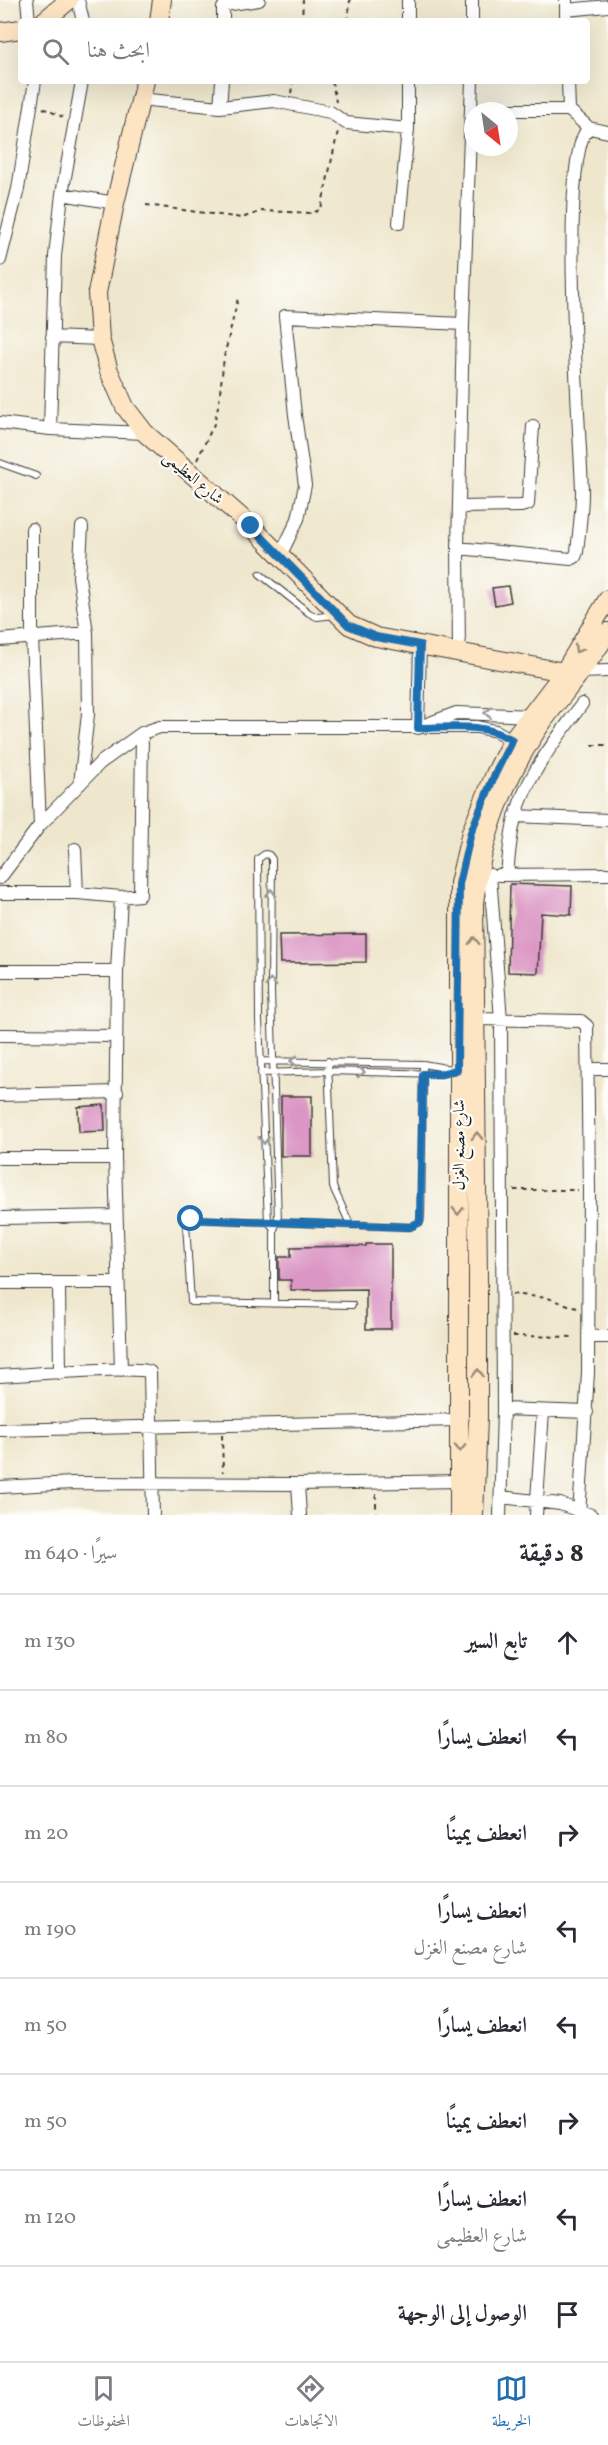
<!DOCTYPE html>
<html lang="ar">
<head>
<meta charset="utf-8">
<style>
  body { margin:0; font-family:Vollkorn,Amiri,serif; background:#f2f2f3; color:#2b2b33; direction:rtl }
  .compass { position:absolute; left:464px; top:102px; width:54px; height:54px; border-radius:50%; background:#fff; box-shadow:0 6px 24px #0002; rotate:150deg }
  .stop { position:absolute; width:18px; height:18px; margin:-14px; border:4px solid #1f6fb2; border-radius:50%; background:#fff }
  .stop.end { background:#1f6fb2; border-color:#fff; box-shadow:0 2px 6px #0008 }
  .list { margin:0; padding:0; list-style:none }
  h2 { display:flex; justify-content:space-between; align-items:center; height:78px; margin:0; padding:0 24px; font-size:26px }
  h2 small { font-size:20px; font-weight:400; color:#7c7c81 }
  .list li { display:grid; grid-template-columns:39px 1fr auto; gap:18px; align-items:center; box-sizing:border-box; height:96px; padding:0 24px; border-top:2px solid #e1e1e2 }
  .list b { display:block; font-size:22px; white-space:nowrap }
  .list p { margin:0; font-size:20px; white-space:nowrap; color:#7c7c81 }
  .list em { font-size:20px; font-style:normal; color:#7c7c81 }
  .icon { flex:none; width:33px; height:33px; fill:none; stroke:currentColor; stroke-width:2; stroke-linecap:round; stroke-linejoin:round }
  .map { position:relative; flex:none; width:608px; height:1515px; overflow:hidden; direction:ltr }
  .search { position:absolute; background:#fff; box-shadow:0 6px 24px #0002; left:18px; right:18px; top:18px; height:66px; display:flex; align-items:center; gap:15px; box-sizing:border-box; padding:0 21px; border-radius:6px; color:#7c7c81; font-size:22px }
  .sheet { height:846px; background:#fff }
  nav { display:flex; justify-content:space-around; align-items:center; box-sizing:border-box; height:84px; border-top:2px solid #e1e1e2; background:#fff; font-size:16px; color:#7c7c81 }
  nav a { display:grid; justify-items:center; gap:3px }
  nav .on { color:#1f6fb2 }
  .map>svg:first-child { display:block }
</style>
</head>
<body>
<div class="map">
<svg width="608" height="1515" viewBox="0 0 608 1515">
  <rect width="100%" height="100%" fill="#fdfcf7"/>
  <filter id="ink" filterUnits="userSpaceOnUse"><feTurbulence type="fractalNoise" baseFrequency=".0167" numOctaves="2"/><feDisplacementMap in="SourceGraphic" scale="12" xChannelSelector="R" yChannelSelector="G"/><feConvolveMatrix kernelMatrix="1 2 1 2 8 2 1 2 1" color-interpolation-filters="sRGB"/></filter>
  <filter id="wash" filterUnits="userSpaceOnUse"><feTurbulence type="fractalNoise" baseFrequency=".008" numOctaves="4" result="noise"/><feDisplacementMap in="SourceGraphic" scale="24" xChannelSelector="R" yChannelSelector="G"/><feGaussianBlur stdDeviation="1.35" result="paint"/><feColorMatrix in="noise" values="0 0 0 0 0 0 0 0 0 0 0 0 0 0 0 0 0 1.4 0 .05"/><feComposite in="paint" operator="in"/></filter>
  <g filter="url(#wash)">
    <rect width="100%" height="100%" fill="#efe7cd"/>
    <g id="blocks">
      <path fill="#db96c5" d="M508,586L511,602L495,605L492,588Z
        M510,884L572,886L571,915L541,913L538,973L508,972Z
        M366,934V962L280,963L279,935Z
        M281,1096H312V1156H281Z
        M104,1105L105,1131L79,1132L78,1107Z
        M366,1244H391V1329H366V1289L291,1290V1280H279V1257H291V1247L366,1246Z"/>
    </g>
  </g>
  <g filter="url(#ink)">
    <use href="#blocks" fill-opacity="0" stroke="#3c3a37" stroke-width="1.5"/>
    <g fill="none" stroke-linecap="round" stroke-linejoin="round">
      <g stroke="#3c3a37" stroke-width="8">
        <path id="lane" d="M0,463L36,476
          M260,574L309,613L317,617L335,615
          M261,1061L423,1064L457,1070
          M328,1061L333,1187L350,1224
          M261,1073L328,1071L440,1074L454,1071
          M274,1229L268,1221L259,1020L258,859L265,854L269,855L272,859L271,991L278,1221L274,1229V1304
          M352,1305L191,1302L186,1224L191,1219L410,1227L420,1222L421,1217L423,1064"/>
      </g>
      <g stroke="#3c3a37" stroke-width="14">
        <path id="street" d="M27,0L29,21
          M78,0L83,21
          M408,0V21
          M566,0V21
          M566,10L608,6
          M223,21V8L225,5L259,0
          M472,21V0
          M568,81L569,110
          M139,99L220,107L274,101L330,112L346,123L408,129
          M220,107L222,81
          M511,110H569L589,128L608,132
          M62,194L115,203
          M399,223L408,129V81
          M0,260L18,189L35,81
          M52,337L100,339
          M0,423L50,429L145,433
          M50,429L55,256L62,194L82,81
          M460,507L521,506L528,504L533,426
          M32,529V637L40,825
          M458,548L571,559L575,557L577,552C579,532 582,512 582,492C581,440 557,152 589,128
          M281,554L298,519L305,485L295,415L285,316L463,324
          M0,640L87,633
          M459,652L458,548L463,324L472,81
          M582,672L608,671
          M422,726L456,713L536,716
          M418,728L420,645
          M80,784L88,714L87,633L79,577L82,527
          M515,816L608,820
          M75,849L77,893
          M490,875L501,1020L503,1409L500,1515
          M499,875L608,874
          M507,875C509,855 510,834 516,815C528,773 557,739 582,704
          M0,878L40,825L100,763L142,733L160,727H477L496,731L517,743
          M0,893H77L121,897L140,895L142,733
          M0,971H117
          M475,1019L581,1021L587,1026L589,1190L588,1373L579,1515
          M0,1035L116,1036
          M589,1069H608
          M0,1095L117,1092
          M0,1158H115L121,1370
          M115,1158L117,971L121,897
          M0,1218L116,1216
          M0,1283H118
          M59,1284L60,1373
          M588,1337H608
          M0,1376C22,1375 138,1365 150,1372L153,1515
          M503,1409L587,1412
          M0,1430L460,1420
          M298,1484L300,1515
          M0,1487L72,1483L298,1484L459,1481
          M501,1497L560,1504L591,1515
          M536,1515L543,1411"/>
      </g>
      <g stroke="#3c3a37" stroke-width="20">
        <path id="secondary" d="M44,21L69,0
          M159,21L162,0
          M0,32L21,29
          M145,81L115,203L97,293L100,339L109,371L125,407L145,433L251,526L349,625L376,637L564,672
          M459,1515V883L471,832L495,774L512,740L564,672L608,599
          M474,1515L478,1418V1277L474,903C482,835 506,773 546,717C567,689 590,663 608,632"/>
      </g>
      <path stroke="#3c3a37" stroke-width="2" stroke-dasharray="4.5 4.5" stroke-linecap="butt" d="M302,21L303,0
        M348,21L350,0
        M332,81L336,102
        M291,93L293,81
        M43,108L63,117
        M146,205L242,218L262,211L313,213L321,209L338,131
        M197,460L214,424L219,402L224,357L238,298
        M592,745H608
        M514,1190H578
        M512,1294L548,1298L577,1308
        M513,1336L576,1337
        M222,1435L223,1472
        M376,1494V1515"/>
      <use href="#lane" stroke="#fff" stroke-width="6"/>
      <use href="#street" stroke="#fff" stroke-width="12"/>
      <use href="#secondary" stroke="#fde5c4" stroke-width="18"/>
    </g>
    <defs><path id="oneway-chevron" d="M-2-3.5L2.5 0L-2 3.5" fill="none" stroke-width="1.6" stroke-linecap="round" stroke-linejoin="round" transform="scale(1.5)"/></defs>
    <g stroke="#988b78">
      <use href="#oneway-chevron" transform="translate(578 649) rotate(122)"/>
      <use href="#oneway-chevron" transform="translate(474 941) rotate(-91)"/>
      <use href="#oneway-chevron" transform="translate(477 1136) rotate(-91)"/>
      <use href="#oneway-chevron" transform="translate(458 1211) rotate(90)"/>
      <use href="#oneway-chevron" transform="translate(478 1373) rotate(-90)"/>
      <use href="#oneway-chevron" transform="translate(460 1448) rotate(91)"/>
    </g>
    <g stroke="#999">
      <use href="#oneway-chevron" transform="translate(488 713) rotate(-179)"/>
      <use href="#oneway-chevron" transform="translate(271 893) rotate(-89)"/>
      <use href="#oneway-chevron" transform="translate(271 983) rotate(-90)"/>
      <use href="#oneway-chevron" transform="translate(294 1061) rotate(-180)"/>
      <use href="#oneway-chevron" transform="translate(361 1072) rotate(2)"/>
      <use href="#oneway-chevron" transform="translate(264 1140) rotate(87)"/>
    </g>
  </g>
  <g fill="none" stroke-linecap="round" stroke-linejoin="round" filter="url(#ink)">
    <path stroke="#1f6fb2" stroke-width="8" d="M191,1219L410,1227L420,1222L423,1074H440L457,1070L459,884L471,832L495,774L512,740C483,722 451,728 418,728L420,645L376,637L348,625L251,526"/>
  </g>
  <g text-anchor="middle" stroke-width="4.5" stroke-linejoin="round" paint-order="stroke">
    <g font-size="16" fill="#1c1c1c" stroke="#fdfcf7">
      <text transform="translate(194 477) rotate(40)" y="6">شارع العظيمى</text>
      <text transform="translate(458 1145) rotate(-90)" y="6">شارع مصنع الغزل</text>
    </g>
  </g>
</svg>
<svg class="compass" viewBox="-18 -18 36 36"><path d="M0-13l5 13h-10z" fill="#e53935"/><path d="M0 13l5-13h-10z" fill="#7c7c81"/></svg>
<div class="stop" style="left:191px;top:1219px"></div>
<div class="stop end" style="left:251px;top:526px"></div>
<div class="search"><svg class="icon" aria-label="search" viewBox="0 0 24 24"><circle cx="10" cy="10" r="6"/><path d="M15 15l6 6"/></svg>ابحث هنا</div>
</div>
<section class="sheet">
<h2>8 دقيقة<small>سيرًا · 640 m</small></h2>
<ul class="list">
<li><svg class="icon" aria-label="ahead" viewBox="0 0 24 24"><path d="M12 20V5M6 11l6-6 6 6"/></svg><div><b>تابع السير</b></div><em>130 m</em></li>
<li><svg class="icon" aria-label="left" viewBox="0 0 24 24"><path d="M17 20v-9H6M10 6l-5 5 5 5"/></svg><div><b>انعطف يسارًا</b></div><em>80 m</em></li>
<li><svg class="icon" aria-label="right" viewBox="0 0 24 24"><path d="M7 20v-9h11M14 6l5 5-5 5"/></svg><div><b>انعطف يمينًا</b></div><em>20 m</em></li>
<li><svg class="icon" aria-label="left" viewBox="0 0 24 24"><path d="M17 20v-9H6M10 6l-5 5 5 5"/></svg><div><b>انعطف يسارًا</b><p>شارع مصنع الغزل</p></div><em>190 m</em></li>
<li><svg class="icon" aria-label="left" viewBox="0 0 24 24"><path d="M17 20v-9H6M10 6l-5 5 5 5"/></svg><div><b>انعطف يسارًا</b></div><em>50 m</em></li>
<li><svg class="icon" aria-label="right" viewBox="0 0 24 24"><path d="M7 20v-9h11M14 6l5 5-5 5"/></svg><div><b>انعطف يمينًا</b></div><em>50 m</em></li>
<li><svg class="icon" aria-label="left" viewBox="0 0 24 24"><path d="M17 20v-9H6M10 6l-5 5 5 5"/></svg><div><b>انعطف يسارًا</b><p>شارع العظيمى</p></div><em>120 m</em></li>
<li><svg class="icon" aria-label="arrive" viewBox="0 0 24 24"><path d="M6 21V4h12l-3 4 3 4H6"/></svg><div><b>الوصول إلى الوجهة</b></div></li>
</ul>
</section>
<nav>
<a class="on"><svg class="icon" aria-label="map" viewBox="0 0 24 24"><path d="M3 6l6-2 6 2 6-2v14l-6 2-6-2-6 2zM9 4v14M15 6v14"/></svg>الخريطة</a>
<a><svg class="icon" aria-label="directions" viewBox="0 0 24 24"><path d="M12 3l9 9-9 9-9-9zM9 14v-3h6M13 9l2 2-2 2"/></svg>الاتجاهات</a>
<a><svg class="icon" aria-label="saved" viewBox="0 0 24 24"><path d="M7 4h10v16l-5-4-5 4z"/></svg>المحفوظات</a>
</nav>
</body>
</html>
